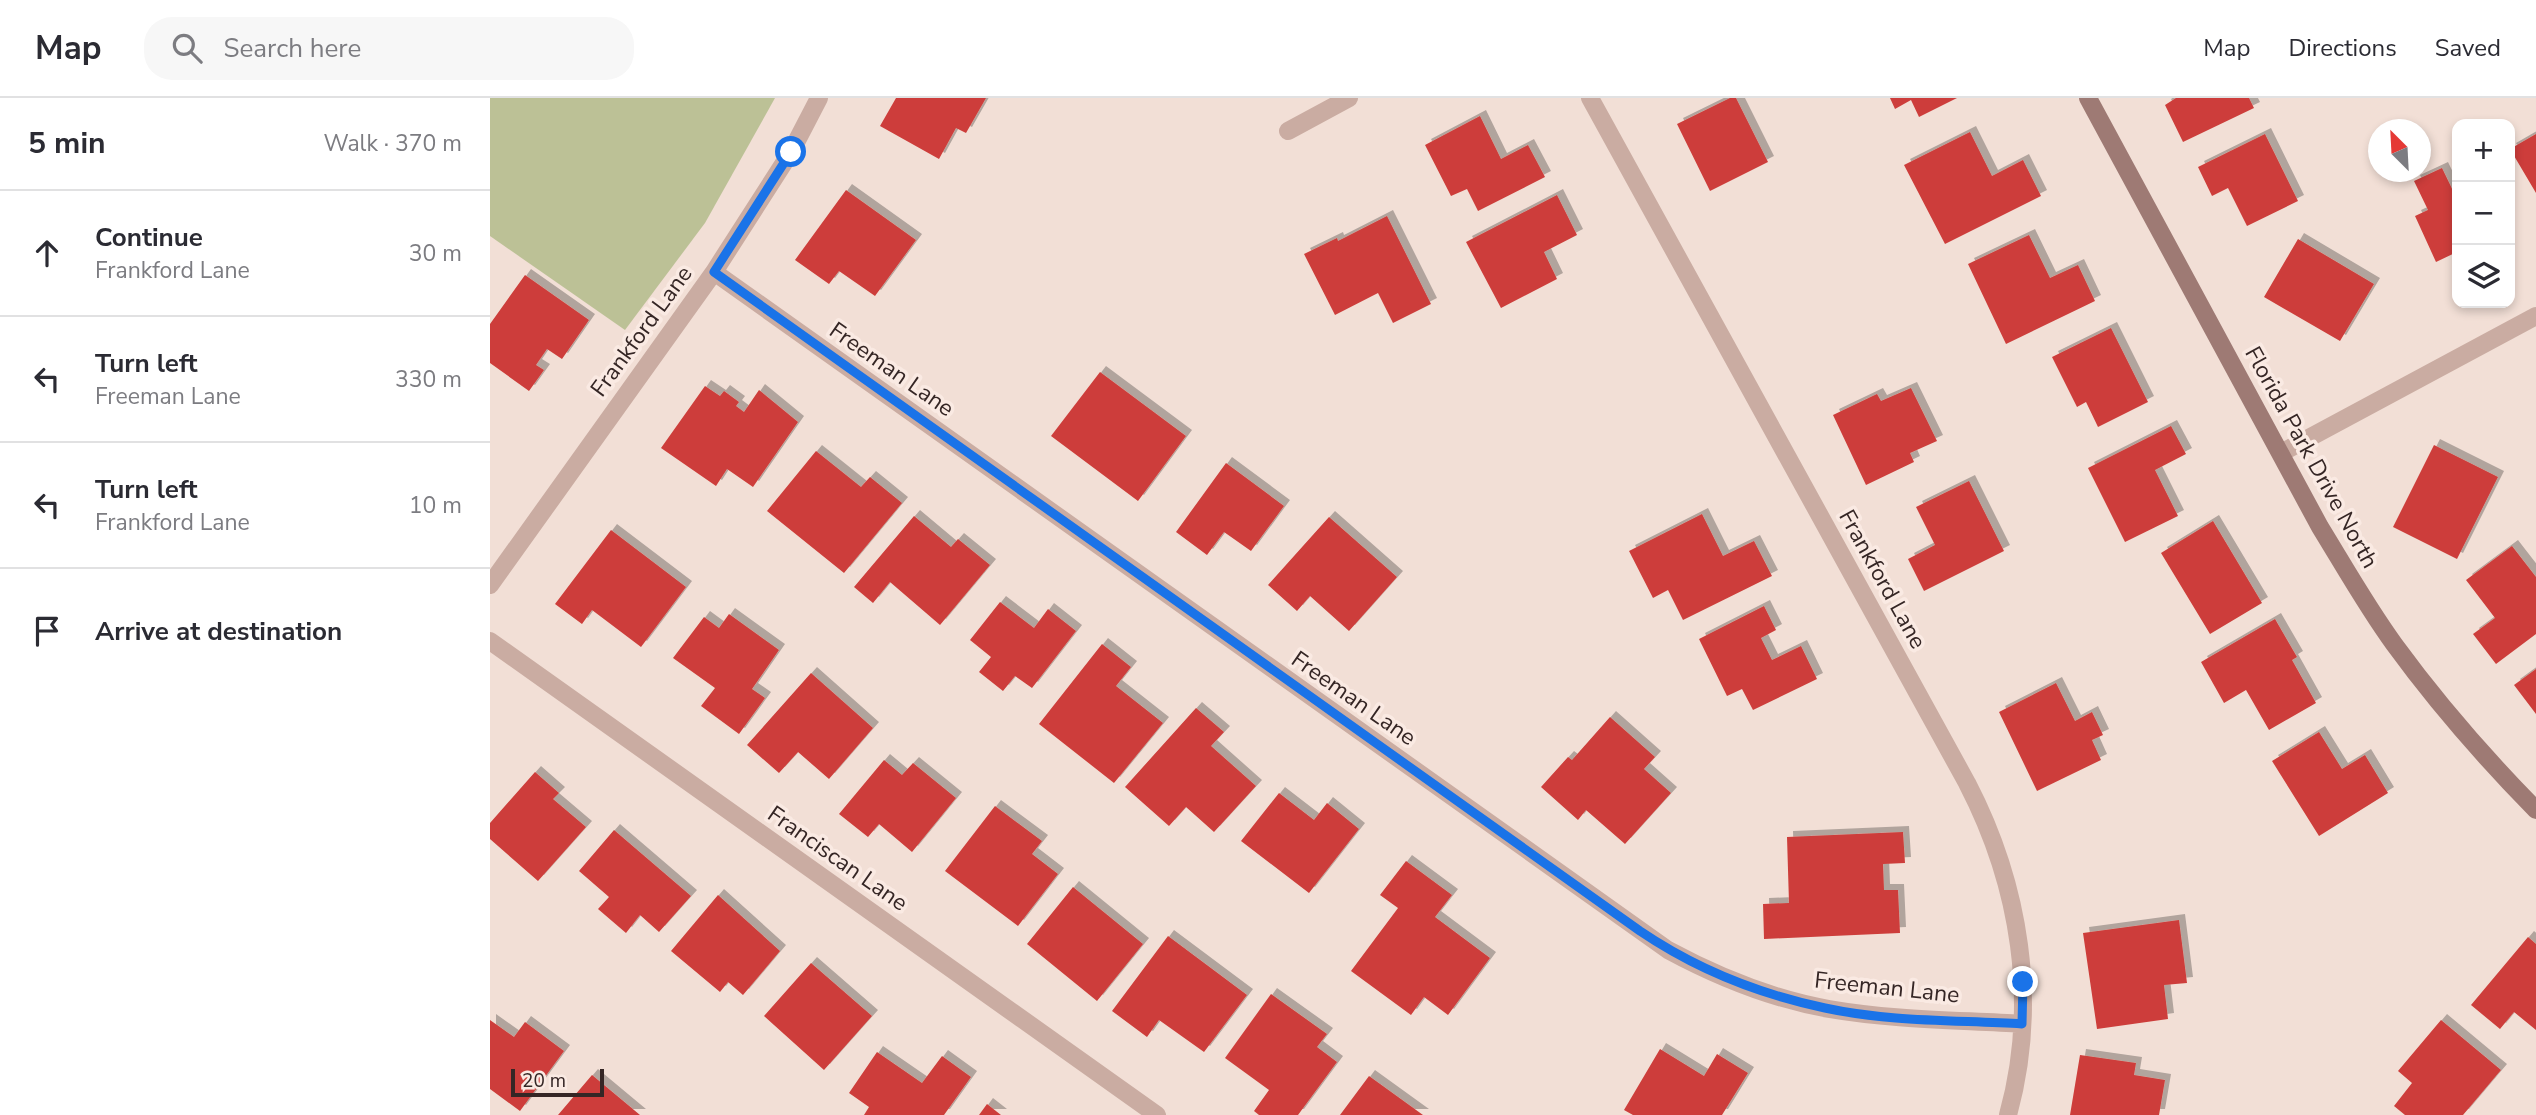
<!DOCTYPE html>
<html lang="en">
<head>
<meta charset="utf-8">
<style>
  body { margin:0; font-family:"Nunito Sans",sans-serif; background:#f7f7f7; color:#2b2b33 }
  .controls { position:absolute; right:21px; top:21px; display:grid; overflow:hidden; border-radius:14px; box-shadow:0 4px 10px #0003 }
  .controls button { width:63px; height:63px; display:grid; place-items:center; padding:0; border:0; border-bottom:2px solid #e1e1e2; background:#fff; color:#2b2b33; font:35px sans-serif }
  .compass { position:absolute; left:1878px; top:21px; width:63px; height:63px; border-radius:50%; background:#fff; box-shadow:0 4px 10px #0003; rotate:336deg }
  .scale { position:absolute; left:21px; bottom:18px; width:93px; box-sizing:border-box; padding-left:7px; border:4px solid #352625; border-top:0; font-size:19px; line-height:24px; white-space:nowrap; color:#352625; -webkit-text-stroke:5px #faeae3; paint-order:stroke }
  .stop { position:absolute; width:21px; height:21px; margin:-16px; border:5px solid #1a73e8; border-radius:50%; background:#fff }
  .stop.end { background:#1a73e8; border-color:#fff; box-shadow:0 2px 7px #0008 }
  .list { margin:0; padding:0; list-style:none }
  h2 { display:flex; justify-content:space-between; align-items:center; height:91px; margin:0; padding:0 28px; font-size:30px }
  h2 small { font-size:23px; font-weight:400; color:#7c7c81 }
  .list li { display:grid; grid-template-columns:46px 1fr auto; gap:21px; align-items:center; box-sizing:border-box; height:126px; padding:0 28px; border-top:2px solid #e1e1e2 }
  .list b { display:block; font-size:26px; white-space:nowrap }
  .list p { margin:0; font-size:23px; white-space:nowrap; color:#7c7c81 }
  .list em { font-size:23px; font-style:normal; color:#7c7c81 }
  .icon { flex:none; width:38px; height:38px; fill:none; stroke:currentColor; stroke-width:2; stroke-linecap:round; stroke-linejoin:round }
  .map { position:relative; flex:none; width:2046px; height:1017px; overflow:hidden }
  header { display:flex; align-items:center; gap:42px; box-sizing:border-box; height:98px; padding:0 35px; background:#fff; border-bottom:2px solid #e1e1e2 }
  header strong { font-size:33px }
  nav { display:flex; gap:38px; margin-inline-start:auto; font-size:24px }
  .search { width:490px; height:63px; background:#f7f7f7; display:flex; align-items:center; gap:18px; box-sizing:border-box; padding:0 24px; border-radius:28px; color:#7c7c81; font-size:26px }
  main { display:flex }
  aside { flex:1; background:#fff }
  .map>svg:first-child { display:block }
</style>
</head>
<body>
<header>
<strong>Map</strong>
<div class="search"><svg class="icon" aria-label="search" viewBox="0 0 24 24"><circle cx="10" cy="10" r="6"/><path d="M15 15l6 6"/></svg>Search here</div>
<nav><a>Map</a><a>Directions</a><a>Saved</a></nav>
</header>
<main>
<aside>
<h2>5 min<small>Walk · 370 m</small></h2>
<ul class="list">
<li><svg class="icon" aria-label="ahead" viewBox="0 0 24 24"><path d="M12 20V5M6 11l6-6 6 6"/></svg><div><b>Continue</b><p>Frankford Lane</p></div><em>30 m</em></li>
<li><svg class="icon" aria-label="left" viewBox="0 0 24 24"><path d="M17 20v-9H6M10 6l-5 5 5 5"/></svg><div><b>Turn left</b><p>Freeman Lane</p></div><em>330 m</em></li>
<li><svg class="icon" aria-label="left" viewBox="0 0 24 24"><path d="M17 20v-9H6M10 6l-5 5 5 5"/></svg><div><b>Turn left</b><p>Frankford Lane</p></div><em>10 m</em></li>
<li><svg class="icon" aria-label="arrive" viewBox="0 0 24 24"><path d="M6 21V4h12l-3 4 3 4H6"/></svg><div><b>Arrive at destination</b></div></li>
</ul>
</aside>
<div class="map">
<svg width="2046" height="1017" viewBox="0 0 2046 1017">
  <defs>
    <filter id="shadow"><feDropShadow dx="6" dy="-6" stdDeviation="0" flood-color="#0004"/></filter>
  </defs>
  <rect width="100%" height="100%" fill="#f2dfd6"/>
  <path fill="#bcc196" d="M0,0H285L215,125L135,232L0,138Z"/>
  <path fill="#cd3e3a" filter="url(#shadow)" d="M406,0H496L476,35L466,30L449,61L390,28Z
    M1240,0H1246L1278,64L1220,93L1187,26Z
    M1400,0H1467L1429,19L1421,2L1405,11Z
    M1686,0H1759L1764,10L1693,44L1675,7Z
    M990,18L1011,61L1038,47L1055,79L988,113L977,91L961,98L935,47Z
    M1480,34L1502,78L1533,62L1551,98L1455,146L1414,67Z
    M1775,36L1808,103L1757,128L1738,90L1722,98L1708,69Z
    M2046,36V95L2020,51Z
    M1952,70L1966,99H1967V154L1946,164L1925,118L1938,112L1924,83Z
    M356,92L426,142L385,198L349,173L339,186L305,162Z
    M1067,97L1087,137L1054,154L1067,181L1011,210L976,144Z
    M897,118L941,206L903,225L888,195L845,217L814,156L847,140L848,143Z
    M1539,137L1560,180L1588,167L1605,203L1516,246L1478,166Z
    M1808,141L1884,186L1850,243L1774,199Z
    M35,177L99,222L72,261L57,251L46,267L54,272L39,293L0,265V226Z
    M1621,230L1658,304L1608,329L1596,304L1587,309L1562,259Z
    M610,274L696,338L648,403L561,338Z
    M215,288L230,298L234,293L249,304L246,308L254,314L269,292L308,324L263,389L237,371L226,388L171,350Z
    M1421,290L1447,343L1420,355L1424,364L1376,387L1343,317L1387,296L1391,303Z
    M1681,328L1696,356L1665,372L1688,418L1635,444L1598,370Z
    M1944,347L2008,379L1967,461L1903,429Z
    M326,353L371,389L380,379L412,405L354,475L277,413Z
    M736,365L794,408L761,453L734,434L717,457L686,434Z
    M1479,383L1514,453L1434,493L1418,461L1445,447L1426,409Z
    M1212,416L1233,458L1264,443L1282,478L1193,522L1178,492L1163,500L1139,453Z
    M424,418L461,449L468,441L500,467L450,527L400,484L383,505L364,489Z
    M839,419L907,479L859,533L820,498L807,513L778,487Z
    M1723,423L1772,505L1720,536L1671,455Z
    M121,432L196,489L151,549L102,512L92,526L65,506Z
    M2022,448L2046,479V536L2006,566L1983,536L2005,520L1976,482Z
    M510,504L544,530L558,511L586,533L542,590L525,578L513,593L489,574L501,559L480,542Z
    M1274,508L1286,532L1271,540L1282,562L1311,548L1327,581L1263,612L1252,591L1237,598L1209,541Z
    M239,516L289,552L262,591L275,600L249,636L211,608L225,590L183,560L214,519L229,530Z
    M1785,521L1807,559L1802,562L1826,605L1779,632L1756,592L1734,605L1711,564Z
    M612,546L641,569L626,588L673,625L624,685L549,626Z
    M2046,571V616L2024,587Z
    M321,575L383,630L339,681L308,654L289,675L257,647Z
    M1566,585L1585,623L1602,614L1613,637L1602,642L1611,662L1547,693L1509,614Z
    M706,610L734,634L721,648L766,688L724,734L696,709L679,728L635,689Z
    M1120,619L1165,659L1154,671L1181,695L1135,746L1096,712L1088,722L1051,689L1078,659L1082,662Z
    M1829,634L1852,671L1875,657L1898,695L1829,738L1782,663Z
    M394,662L412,677L423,665L466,700L422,754L389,726L378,739L349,716Z
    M45,674L69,695L63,701L96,729L48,783L0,741V725Z
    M789,695L824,722L837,705L869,731L819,795L751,743Z
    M505,708L552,743L542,756L568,776L528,828L455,773Z
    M124,732L201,798L169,834L150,817L136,835L108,811L119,799L89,773Z
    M1413,734L1415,765L1393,766L1394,792H1408L1410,835L1274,841L1273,806L1299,805L1297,739Z
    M916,763L962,797L945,819L1000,860L958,917L934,899L921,917L861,873L908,810L890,797Z
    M583,789L653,846L607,903L537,846Z
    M228,797L290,853L253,897L238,884L230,894L181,853Z
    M1689,822L1697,885L1674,887L1678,921L1607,931L1593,835Z
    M678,838L757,897L714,954L669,922L657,939L622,913Z
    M2038,839L2046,846V932L2024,914L2010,931L1981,907Z
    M321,865L382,918L334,972L274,918Z
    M781,896L837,936L827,949L847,964L808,1017H769L764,1013L779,992L735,960Z
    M0,922L24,939L35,924L74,953L30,1013L0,991Z
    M1951,922L2011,972L1973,1017H1915L1904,1008L1922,985L1908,973Z
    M1170,951L1214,978L1227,956L1258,975L1232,1017H1143L1134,1012Z
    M387,954L432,985L452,958L481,979L454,1017H374L379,1009L359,995Z
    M1590,957L1646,965L1644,977L1675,982L1669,1017H1580Z
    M102,977L150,1017H68Z
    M879,978L933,1017H850Z
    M497,1006L511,1017H489Z"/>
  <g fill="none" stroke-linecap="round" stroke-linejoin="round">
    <path stroke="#caaca2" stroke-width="18" d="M1100,0L1477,685C1530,787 1549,905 1518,1017
      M798,33L859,0
      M224,174L1178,852C1228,879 1283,901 1339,911C1403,922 1468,922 1532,926
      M1791,355L2046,218
      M0,487L224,174L301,54L329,0
      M0,543L667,1017"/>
    <path stroke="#9e7a74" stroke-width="18" d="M1598,0L1830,429C1854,468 1877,509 1904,546C1947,605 1995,660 2046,712"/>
  </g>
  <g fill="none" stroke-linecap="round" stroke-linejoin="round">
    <path stroke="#1a73e8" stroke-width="9" d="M301,54L224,174L1150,833C1206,871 1269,896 1335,910C1399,924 1467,922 1532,926L1533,884"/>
  </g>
  <g text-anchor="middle" stroke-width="7" stroke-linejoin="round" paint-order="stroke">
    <g font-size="23" fill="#352625" stroke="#faeae3">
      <text transform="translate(151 233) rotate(-54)" y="8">Frankford Lane</text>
      <text transform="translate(402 271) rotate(35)" y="8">Freeman Lane</text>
      <text transform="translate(1822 359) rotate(61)" y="8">Florida Park Drive North</text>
      <text transform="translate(1393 481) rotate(61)" y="8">Frankford Lane</text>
      <text transform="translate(864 600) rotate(35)" y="8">Freeman Lane</text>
      <text transform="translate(348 760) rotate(35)" y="8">Franciscan Lane</text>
      <text transform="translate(1397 889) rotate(6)" y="8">Freeman Lane</text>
    </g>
  </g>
</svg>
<div class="controls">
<button>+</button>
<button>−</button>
<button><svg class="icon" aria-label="layers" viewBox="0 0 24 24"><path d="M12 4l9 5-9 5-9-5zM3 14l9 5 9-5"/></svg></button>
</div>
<svg class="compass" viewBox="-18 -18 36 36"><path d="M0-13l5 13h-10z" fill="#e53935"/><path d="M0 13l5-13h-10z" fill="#7c7c81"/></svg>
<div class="scale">20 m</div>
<div class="stop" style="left:301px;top:54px"></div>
<div class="stop end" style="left:1533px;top:884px"></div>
</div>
</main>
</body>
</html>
